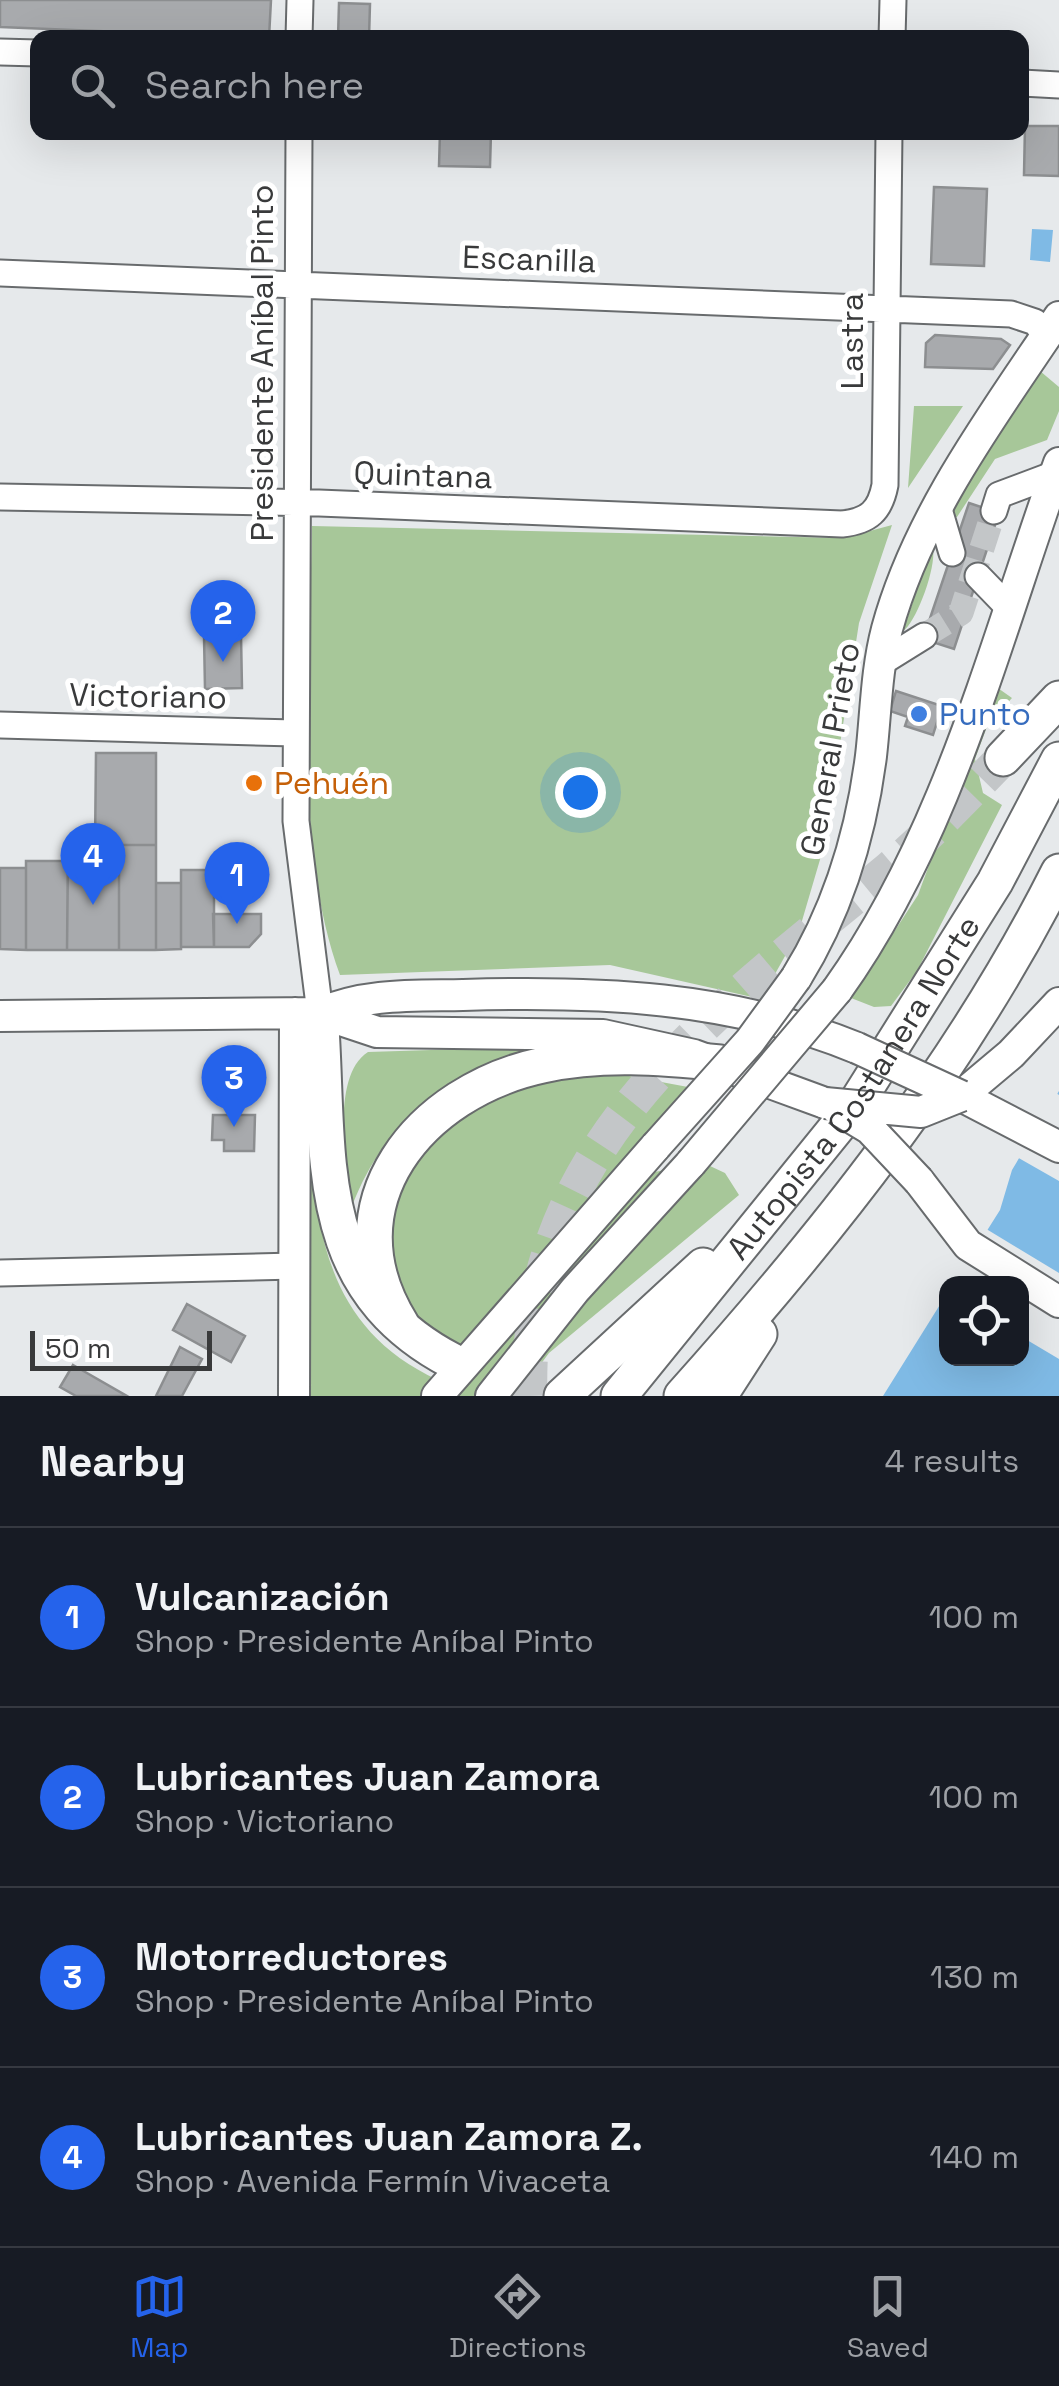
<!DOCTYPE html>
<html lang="en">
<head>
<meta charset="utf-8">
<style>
  body { margin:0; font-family:"Space Grotesk",sans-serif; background:#242831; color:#f1f3f6 }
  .controls { position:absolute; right:30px; bottom:30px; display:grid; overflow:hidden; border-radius:20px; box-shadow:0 10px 40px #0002 }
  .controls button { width:90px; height:90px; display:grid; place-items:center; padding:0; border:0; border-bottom:2px solid #363941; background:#171b24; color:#f1f3f6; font:50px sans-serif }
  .scale { position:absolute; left:30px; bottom:25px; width:182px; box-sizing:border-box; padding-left:10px; border:5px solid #393a3b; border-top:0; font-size:28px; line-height:35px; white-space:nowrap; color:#393a3b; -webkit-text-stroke:8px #fff; paint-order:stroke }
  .you { position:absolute; left:580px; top:792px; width:35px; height:35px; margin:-25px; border:8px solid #fff; border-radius:50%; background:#1a73e8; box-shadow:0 0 0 15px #1a73e833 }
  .badge { display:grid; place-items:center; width:65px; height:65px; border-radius:50%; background:#2563eb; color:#fff; font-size:32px; font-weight:700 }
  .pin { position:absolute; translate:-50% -82px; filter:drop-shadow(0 2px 5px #0008) }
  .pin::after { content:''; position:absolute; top:52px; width:35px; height:30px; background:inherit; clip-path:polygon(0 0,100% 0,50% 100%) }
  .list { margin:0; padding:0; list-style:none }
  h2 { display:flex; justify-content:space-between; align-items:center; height:130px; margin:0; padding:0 40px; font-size:42px }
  h2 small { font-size:32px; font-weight:400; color:#9ea1a6 }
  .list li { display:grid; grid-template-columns:65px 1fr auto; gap:30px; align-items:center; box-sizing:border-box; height:180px; padding:0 40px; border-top:2px solid #363941 }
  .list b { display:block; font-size:38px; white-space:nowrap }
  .list p { margin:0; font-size:32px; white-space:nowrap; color:#9ea1a6 }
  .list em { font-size:32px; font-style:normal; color:#9ea1a6 }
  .icon { flex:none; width:55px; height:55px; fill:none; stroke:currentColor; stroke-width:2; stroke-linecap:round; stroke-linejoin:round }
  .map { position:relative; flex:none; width:1059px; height:1396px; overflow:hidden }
  .search { position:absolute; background:#171b24; box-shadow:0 10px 40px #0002; left:30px; right:30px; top:30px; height:110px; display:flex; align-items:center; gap:25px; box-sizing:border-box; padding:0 35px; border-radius:20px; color:#9ea1a6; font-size:38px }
  .sheet { height:850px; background:#171b24 }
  nav { display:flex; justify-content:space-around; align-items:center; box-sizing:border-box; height:140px; border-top:2px solid #363941; background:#171b24; font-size:28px; color:#9ea1a6 }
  nav a { display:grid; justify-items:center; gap:5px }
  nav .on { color:#2563eb }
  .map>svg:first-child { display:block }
</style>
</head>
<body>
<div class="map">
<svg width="1059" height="1396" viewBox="0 0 1059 1396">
  <rect width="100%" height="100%" fill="#e6e9eb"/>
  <path fill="#a7c799" d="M1040,371L1059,387V411L1047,440L995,459L957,517L950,518L949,513Z
    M914,406H963L908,488Z
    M892,525L859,623L824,846L799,931L761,999L610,965L340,975C292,843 310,667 312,526L844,538Z
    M932,545C939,561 917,622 903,631Z
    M995,686L1012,698L988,724L975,759L983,793L1002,805L917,971L891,1006L874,1007L851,998L918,895Z
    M554,1046C452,1088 391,1101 349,1214C348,1170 329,1077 368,1052Z
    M308,1048C315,1178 299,1316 438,1380L426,1396H304Z
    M613,1073L688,1087L459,1357L390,1291V1186L459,1114L549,1075Z
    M710,1166L725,1173L739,1195L549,1353L517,1396H511L583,1303Z
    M664,1170L499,1360L477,1396H456L655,1172Z"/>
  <path fill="#7fbae5" d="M1032,229L1053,230L1050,262L1030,260Z
    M1059,1091V1396H883L946,1295V1358H1022V1284L954,1283L1000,1210L1012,1170Z"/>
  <path fill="#e6e9eb" d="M1053,1091L1059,1095V1181L1015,1156Z
    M983,1227L1059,1273V1359L1022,1337V1284H949Z"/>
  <path fill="#a8aaad" stroke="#8c8e90" stroke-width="2.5" d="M0,0H271L269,38L0,27Z
    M339,3L370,4L369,38H338Z
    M1025,126H1059V176L1024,175Z
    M440,132H491L490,167L439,166Z
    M934,187L987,189L984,266L931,264Z
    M935,335L1001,339L1010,345L993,369L925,367L926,343Z
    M969,503L999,513L954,649L923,639Z
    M241,635L242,688L205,689L204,636Z
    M896,691L942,706L933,735L905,726L908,717L890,711Z
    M96,753H156V845H95Z
    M68,845H119V950H67Z
    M119,845H156V950H119Z
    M26,861H68L67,950H26Z
    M0,868H26V950L0,949Z
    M181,870H214V947H181Z
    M156,883H181V949L156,950Z
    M213,914H261V934L249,947H214Z
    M213,1115H255L254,1151H224V1140H212Z
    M187,1304L245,1336L231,1362L173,1330Z
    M180,1347L202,1359L182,1396H156Z
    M73,1365L127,1396H76L60,1387Z"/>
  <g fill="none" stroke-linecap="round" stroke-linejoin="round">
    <path stroke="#c3c6c8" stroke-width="25" stroke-dasharray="25 12" stroke-linecap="butt" d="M924,636L961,613L994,511"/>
    <path stroke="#c3c6c8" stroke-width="35" stroke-dasharray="35 18" stroke-linecap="butt" d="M530,1396C522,1144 715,1013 889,869C929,835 966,796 1003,758"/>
    <g stroke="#686b6d" stroke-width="29">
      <path id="minor" d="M299,38L300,0
        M892,38L893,0
        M0,52L38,53
        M1022,83L1059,85
        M299,132L296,821L320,1013
        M0,273L1011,314L1035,322L1047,336
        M0,497L319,503L842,524C869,521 880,511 885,485L889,132
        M938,506L952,553
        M994,511L999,495L1055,474
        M978,576L1008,607
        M879,664L924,636
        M0,725L295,733
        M0,1273L295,1266"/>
    </g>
    <g stroke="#686b6d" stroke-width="34">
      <path id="major" d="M796,978C837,912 861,834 871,756C876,713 876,671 887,629C918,515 994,414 1059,317
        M837,990C948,835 995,641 1059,463
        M1059,1003L1011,1054L961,1096L1059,1147
        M320,1013C366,993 414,996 463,995C598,991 730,996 857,1048
        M0,1016L320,1013L377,1032L603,1035L694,1055L825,1103
        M919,1181L968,1245L1059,1302
        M294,1396L295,1013
        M437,1396L656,1146
        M491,1396L575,1290L691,1163"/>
    </g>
    <g stroke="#686b6d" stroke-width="39">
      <g id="highway">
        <path d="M1003,758L1059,699"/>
        <path d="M320,1013C331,1153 307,1285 452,1361"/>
        <path d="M401,1324C326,1204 420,1091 543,1065C601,1052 661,1057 720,1063"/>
        <path d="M562,1396L703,1266"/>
        <path id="s1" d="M619,1396L855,1105L995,882L1059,760"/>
        <path d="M682,1396C827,1234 961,1067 1059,872"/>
        <path d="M719,1396L759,1334"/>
      </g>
    </g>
    <use href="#minor" stroke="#fff" stroke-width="25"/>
    <use href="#major" stroke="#fff" stroke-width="30"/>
    <use href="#highway" stroke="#fff" stroke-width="35"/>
    <g stroke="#686b6d" stroke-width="34" stroke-linecap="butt">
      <path id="major-bridge" d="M857,1048L961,1096
        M825,1103L921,1112L961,1096
        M837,1109L870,1129L919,1181
        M656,1146L750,1041L796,978
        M691,1163L837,990"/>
    </g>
    <use href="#major-bridge" stroke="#fff" stroke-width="30"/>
  </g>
  <circle fill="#3f7fe0" stroke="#fff" stroke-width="4" cx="919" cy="714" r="10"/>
  <circle fill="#e8710a" stroke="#fff" stroke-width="4" cx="254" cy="783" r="10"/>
  <g text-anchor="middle" stroke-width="10" stroke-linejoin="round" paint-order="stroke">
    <g font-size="32" fill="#393a3b" stroke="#fff">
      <text transform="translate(529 259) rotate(2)" y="11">Escanilla</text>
      <text transform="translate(852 341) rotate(-90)" y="11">Lastra</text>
      <text transform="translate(262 363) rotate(-90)" y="11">Presidente Aníbal Pinto</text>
      <text transform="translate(423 475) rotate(2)" y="11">Quintana</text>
      <text transform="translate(148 696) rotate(1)" y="11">Victoriano</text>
      <text transform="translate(830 749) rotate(-80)" y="11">General Prieto</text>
      <text dy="11" stroke="none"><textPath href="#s1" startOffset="388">Autopista Costanera Norte</textPath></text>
    </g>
    <g font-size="32" fill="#366cbe" stroke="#fff" text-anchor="start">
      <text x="939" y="725">Punto</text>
    </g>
    <g font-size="32" fill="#c56008" stroke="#fff" text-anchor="start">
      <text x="274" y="794">Pehuén</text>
    </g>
  </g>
</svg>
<div class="controls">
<button><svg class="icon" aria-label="locate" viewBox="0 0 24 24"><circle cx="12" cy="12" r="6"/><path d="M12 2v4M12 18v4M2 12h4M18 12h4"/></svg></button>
</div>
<div class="scale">50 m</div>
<div class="you"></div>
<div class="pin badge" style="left:237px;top:924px">1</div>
<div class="pin badge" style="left:223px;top:662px">2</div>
<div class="pin badge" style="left:234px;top:1127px">3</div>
<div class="pin badge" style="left:93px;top:905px">4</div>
<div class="search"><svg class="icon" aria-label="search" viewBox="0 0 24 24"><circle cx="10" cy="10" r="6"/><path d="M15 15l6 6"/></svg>Search here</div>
</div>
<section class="sheet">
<h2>Nearby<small>4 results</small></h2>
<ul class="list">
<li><span class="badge">1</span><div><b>Vulcanización</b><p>Shop · Presidente Aníbal Pinto</p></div><em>100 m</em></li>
<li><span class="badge">2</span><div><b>Lubricantes Juan Zamora</b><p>Shop · Victoriano</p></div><em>100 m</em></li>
<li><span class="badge">3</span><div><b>Motorreductores</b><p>Shop · Presidente Aníbal Pinto</p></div><em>130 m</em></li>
<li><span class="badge">4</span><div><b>Lubricantes Juan Zamora Z.</b><p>Shop · Avenida Fermín Vivaceta</p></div><em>140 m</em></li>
</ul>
</section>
<nav>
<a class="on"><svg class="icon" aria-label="map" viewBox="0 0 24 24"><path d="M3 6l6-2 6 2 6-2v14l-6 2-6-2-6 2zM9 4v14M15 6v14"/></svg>Map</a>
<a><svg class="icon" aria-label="directions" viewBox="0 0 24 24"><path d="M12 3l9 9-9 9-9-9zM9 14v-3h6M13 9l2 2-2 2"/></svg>Directions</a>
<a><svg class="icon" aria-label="saved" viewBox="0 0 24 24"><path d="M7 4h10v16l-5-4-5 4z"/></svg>Saved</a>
</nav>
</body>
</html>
